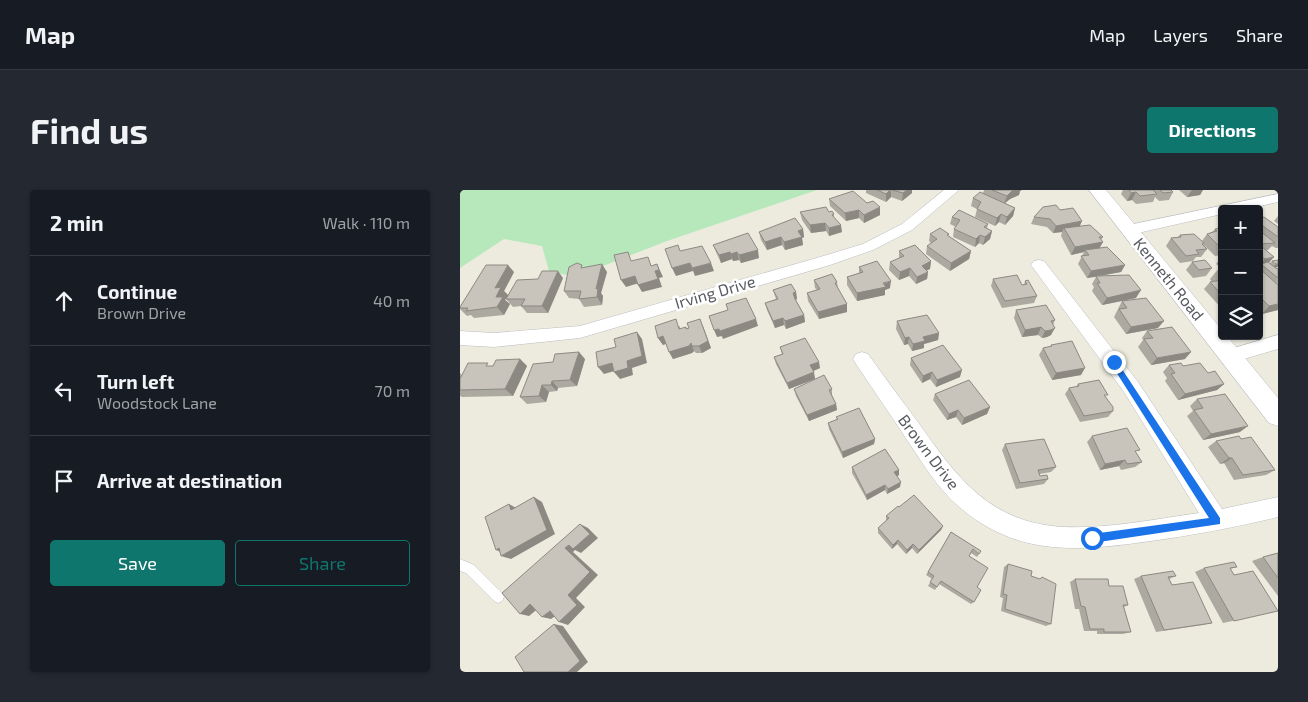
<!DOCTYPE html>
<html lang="en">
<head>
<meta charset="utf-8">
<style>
  body { margin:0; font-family:"Exo 2",sans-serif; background:#242831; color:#f1f3f6 }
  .controls { position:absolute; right:15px; top:15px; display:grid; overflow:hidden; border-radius:5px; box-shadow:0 1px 4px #0004 }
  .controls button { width:45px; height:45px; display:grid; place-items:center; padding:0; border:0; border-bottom:1px solid #363941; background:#171b24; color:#f1f3f6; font:25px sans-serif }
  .stop { position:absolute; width:15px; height:15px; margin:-11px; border:4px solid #1a73e8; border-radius:50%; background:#fff }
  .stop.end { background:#1a73e8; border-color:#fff; box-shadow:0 1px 5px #0008 }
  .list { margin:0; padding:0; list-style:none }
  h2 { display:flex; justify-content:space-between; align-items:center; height:65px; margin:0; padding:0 20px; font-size:21px }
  h2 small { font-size:16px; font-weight:400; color:#9ea1a6 }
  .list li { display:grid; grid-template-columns:32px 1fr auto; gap:15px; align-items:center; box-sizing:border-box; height:90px; padding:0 20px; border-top:1px solid #363941 }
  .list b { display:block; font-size:19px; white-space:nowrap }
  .list p { margin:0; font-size:16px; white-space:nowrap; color:#9ea1a6 }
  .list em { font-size:16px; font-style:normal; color:#9ea1a6 }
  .actions { display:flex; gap:10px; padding:15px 20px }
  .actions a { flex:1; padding:11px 0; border:1px solid #0f766e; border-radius:5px; text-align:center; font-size:18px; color:#0f766e }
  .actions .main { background:#0f766e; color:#fff }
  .icon { flex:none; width:28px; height:28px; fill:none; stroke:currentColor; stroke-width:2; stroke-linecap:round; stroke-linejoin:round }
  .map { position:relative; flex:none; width:818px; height:482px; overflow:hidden; border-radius:5px }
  header { display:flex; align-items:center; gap:30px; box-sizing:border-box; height:70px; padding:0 25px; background:#171b24; border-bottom:1px solid #363941 }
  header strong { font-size:24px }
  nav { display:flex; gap:28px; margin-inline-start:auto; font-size:18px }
  .intro { display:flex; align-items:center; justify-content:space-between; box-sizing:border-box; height:120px; padding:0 30px }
  h1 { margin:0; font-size:35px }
  .button { padding:12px 22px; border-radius:5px; background:#0f766e; color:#fff; font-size:18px; font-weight:700 }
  main { display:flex; gap:30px; padding:0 30px }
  aside { flex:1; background:#171b24; border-radius:5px; box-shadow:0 1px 4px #0004 }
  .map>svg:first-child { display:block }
</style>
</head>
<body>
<header>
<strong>Map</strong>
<nav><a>Map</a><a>Layers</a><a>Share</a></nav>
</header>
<div class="intro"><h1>Find us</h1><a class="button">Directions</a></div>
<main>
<aside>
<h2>2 min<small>Walk · 110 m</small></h2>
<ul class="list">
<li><svg class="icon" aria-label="ahead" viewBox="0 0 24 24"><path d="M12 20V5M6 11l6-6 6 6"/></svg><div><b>Continue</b><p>Brown Drive</p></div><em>40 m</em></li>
<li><svg class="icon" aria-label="left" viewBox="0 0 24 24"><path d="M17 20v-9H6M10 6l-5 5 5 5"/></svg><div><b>Turn left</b><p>Woodstock Lane</p></div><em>70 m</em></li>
<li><svg class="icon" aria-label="arrive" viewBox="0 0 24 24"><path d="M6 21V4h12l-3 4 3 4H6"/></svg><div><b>Arrive at destination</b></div></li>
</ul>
<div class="actions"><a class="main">Save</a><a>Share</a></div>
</aside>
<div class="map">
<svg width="818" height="482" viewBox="0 0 818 482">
  <rect width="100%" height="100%" fill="#edebde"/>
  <path fill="#b7e8bb" d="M0,0H357L207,51L115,87L89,81L82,56L44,49L0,78Z"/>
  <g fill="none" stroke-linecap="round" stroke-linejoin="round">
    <g stroke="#babcc2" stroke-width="1">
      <path id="service" d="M0,369L14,375L42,403L44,407L42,411L38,413L34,411L6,383L0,381Z"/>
    </g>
    <g stroke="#babcc2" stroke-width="1">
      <path id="minor" d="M484,0H499L452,40L413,60L370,75L120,148L34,157L0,155V141L34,143L120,136L360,67L403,54L442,34Z
        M818,4V12L787,19H762V24L669,45L662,40L669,35Z
        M579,70L584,71L678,192L762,319L818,307V327C776,337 734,345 691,351C619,361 557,368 497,315C478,298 465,277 451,256C433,228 414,201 396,174L393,169L396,164L402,162L408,164C425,188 443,212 460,235C498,289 531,333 603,337C648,339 695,329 739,323L664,202L574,79L571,75L574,71Z
        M818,145V159L770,173L764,171L761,166L764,161Z"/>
    </g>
    <g stroke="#babcc2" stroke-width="1">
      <path id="tertiary" d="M629,0H646L762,140V146H767L818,208V236L809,233Z"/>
    </g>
    <use href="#service" fill="#fff" fill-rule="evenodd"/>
    <use href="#minor" fill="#fff" fill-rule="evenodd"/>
    <use href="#tertiary" fill="#fff" fill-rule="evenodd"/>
  </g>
  <path fill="#aca9a1" d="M406,0H452V3L442,11L431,7L426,12L406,3Z
    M524,0H562L560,1L559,5L550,9L545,13L555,18L553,26L545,35L539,32L535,36L515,27L517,19L511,16L513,8L523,3Z
    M663,0H711L713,2L709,10L699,11L695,7L693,12L676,14L672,10L667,11L661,4Z
    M719,0H743L740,5L727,7Z
    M369,9L407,13L420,25L404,33L399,28L386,31L370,16Z
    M600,20L620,36L643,47L641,50L640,58L665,75L661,82L640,86L676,108L642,115L632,101L634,97L632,94L636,87L627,88L618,74L624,62L611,65L601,46L602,42L593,43L587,37L571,34L574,27Z
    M340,22H369L374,24V27L382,42L369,46L366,41L351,43L342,30Z
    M818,26V34L814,31Z
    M492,27L528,34L527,39L532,41L530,49L523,55L519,53L515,57L493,47L494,39L496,37L490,34Z
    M799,28L818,37V58H816L812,56L808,60H807L809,73H810L812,71L818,77L815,78L817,79L818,78V120L802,124L799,121Z
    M762,38V65L755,66L743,54L747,59L741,67H736L733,71L720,73L706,56L711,48L718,47L720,45L742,51L747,44L752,42L755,39Z
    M343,39L344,47L342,48L343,55L325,60L322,55L307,60L301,50L299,42Z
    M470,44H489L488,46L511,61L509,69L490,81L466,64L467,56L471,53L469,51Z
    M253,55L299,68L281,73L279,70L273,71L272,69L261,73L256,62Z
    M439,61L471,71L470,79L467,80L468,82L467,89L456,94L449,86L439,90L429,80L430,72L439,68Z
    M762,66V119L744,99L750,92H752L750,89L760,77L756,74Z
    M732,72L752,78L746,86L733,88L726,80Z
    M399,77L430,98L425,100V105L397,111L387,95V87L399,83Z
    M123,78L147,82L141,103L143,106L142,115L124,117L119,109L109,108L104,101Z
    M54,82L44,101L48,105L45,110L50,114L44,125L14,128L11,125L7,126L0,119V117Z
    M103,88L88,123H67L61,116L53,117L46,109Z
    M533,89L562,95H564L565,91L577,106L574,113L542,118L531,96Z
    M354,90L377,92L378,98L387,122L359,129L348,111L347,103L357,100L355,98Z
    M313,100L336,102L337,109L336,110L344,125L345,132L326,139L324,135L315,138L307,120L305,113L316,109Z
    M662,111L698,138L666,144L654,127Z
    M556,120L595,130L593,135L591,145L587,147L582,148L578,145L562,147L554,128Z
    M437,131L479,143L478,150L464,154V158L452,161L448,154L444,155L436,139Z
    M220,136V139H226L243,136L251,158L242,163H236L234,161L232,163L213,169L206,154L203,155L198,148Z
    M687,141L725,169L691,175L678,157L683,150L682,148Z
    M591,155L621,185L592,190L579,165L583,158L590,157Z
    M320,157L360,178L353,181L355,189L329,199L316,174L314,167L322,164Z
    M451,168L500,187L476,197L470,189L462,193L450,175Z
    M60,169L67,176L53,206L2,207L0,206V183L2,185Z
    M125,169L117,196L98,198L97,201L89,202L86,212L67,214L60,207Z
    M709,175L723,176L748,183L764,194L757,200L718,210L705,191L707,188L703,182Z
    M618,194L646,207L653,221L648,227L620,232L605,204L609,198L616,197Z
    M334,199H372V205L376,214L377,220L349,231L336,206Z
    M475,204L530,217L527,224L502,235L496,227L487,230L473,210Z
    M737,209L780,242L743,250L727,226L733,221L730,216Z
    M376,227L415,249L414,254L383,268L369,239L368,233L377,230Z
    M632,246L682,272L675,277L661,280L659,276L640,280L627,252Z
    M756,251L815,280L806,285L774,290L764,273L760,274L748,257Z
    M545,254L596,277L591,282L580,284V286L588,289L584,294L556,299L542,260Z
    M392,277L439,280V285L437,286L440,297L427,304L425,300L407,310L392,283Z
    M439,317L483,336L481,340L457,364L452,358L446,364L437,354L432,359L418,343V338L426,331V326Z
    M491,342L519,364L517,367L511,363L509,366L517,397L514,412L511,414L479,394L475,400L468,396L472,389L466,385Z
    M818,363V406L792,371L803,367Z
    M548,374L571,386L580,389L582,387L591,434L586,436L541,421L543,408L540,407L544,377Z
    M777,377L770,379L774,385L818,421L763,433L735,382L744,378Z
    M681,386H716L709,389L712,395L752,433L743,435L696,442L674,389Z
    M615,389L649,396L668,415L664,417L671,442L663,444H637V441H624L619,419H615L610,392Z"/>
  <path fill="#8c8983" d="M431,0V7L426,12V4Z
    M447,0H452V3L442,11L443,3Z
    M554,0H562L560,1L559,5L550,9L544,14L547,6L552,1Z
    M732,0H743L740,5L727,7Z
    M676,2L672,10L667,11L671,3Z
    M420,17V25L404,33V25Z
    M555,18L553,26L545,35L547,27Z
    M399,20V28L386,31L385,23Z
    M541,24L539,32L535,36L537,28Z
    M622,31L619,38H604L602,42L593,43L596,36Z
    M365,33L366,41L351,43L350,35Z
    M381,35L382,42L369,46V38Z
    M343,39L344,47L342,48L343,55L325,60L324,52L338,41Z
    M532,41L530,49L523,55L525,47Z
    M520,45L519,53L515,57L516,49Z
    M321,47L322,55L307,60L305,52Z
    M643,52L639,59L625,60L624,62L611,65L615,57Z
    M298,60L299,68L281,73L279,65Z
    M511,61L509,69L490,81L491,73Z
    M270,62L272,69L261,73L259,65Z
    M277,62L279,70L273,71L271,64Z
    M814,67L807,75L801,74L799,76L805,69Z
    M471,71L470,79L461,83L462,76Z
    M230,73L233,81L216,86L212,78Z
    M251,73L254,81L235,86L232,78Z
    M142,74L147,82L141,103L143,106L142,115L137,107L136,99Z
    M197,74L203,87L199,88L202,97L182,102L178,95Z
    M816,74H818V77L812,78Z
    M48,75L54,82L44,101L48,105L45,110L50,114L44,125L37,117L35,98Z
    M665,75L661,82L627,88L631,81Z
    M450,78L449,86L439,90L440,82Z
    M98,81L103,88L88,123L82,116Z
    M468,82L467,89L456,94L457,87Z
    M175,86L179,93L166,97L161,90Z
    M431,91L430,98L425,100V105L397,111V103Z
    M681,100L676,108L642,115L647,108Z
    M336,102L337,109L334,110L333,103Z
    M387,114V122L359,129L358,122Z
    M818,114V120L802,124L809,116Z
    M344,125L345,132L326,139L325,131Z
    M323,128L324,135L315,138L313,131Z
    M240,129L251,158L242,163L239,156Z
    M296,129L298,136L263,149L260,141Z
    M704,131L698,138L666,144L671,137Z
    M581,137L578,145L562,147L565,140Z
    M595,138L591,145L587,147L582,148L585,141Z
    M259,139L262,146L257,147L254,140Z
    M177,142L182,149L187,173L172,178L173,185L160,189L154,182L167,171Z
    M479,143L478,150L464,154V158L452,161L453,154L463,147Z
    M203,146L207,153L203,155L198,148Z
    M449,147L448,154L444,155L445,148Z
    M231,153L234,161L232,163L213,169L209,162Z
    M119,162L125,169L117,196L110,190Z
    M731,162L725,169L691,175L697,168Z
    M60,169L67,176L53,206L45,199Z
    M359,172L360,178L351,182L350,175Z
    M152,173L158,180L144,184L138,177Z
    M625,178L621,185L592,190L596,183Z
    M502,180L500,187L476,197L477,190Z
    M354,182L355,189L329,199L327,193Z
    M472,182L470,189L462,193L463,186Z
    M92,191L98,198L97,201L91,195Z
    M764,194L757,200L718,210L725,204Z
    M82,195L89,202L86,212L79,206Z
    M376,214L377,220L349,231L347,225Z
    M530,217L527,224L502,235L504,228Z
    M498,220L496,227L487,230L489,224Z
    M788,236L780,242L743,250L751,244Z
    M415,249L414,254L383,268L382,262Z
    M769,268H772L764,273L760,274Z
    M665,270L659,276L640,280L645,274Z
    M439,280V285L434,288V282Z
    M441,292L440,297L427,304L428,299Z
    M425,295V300L407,310L406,305Z
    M74,307L82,312L95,344L51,369L41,366L45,364L36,360Z
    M49,314L58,319L51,320Z
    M120,334L128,338L138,348L121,363L115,360L113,362L138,385L116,408L125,417L108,435L99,432L108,405L105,358Z
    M483,336L481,340L457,364L459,360Z
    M438,350L437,354L432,359L433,355Z
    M453,354L452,358L446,364L447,360Z
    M70,414L80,417L69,426L60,424Z
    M90,421L98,424L91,429L82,427Z
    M94,434L103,436L128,472L117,482H108Z"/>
  <path fill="#c8c4bb" stroke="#8c8983" d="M417,0H430L426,4Z
    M432,0H447L443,3Z
    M532,0H554L552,1L547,6Z
    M669,0H693L697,4L680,6L676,2L671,3Z
    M700,0H711L713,2L703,3Z
    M393,1L407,13L413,11L420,17L404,25L399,20L385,23L369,9Z
    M520,2L555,18L547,27L541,24L537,28L517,19L521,12L513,8Z
    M596,15L600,20L613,18L622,31L596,36L590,29L574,27L583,17Z
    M366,17L369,22L372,21L374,24L372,25L381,35L369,38L365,33L350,35L340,22Z
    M499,20L528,34L524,37L532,41L525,47L520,45L516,49L494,39L500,30L492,27Z
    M804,27L818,37V47L799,33V28Z
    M335,28L343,39L338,41L342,47L324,52L321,47L305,52L299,42Z
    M630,35L643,47H639L643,52L615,57L604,38Z
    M480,38L489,44L487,45L511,61L491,73L467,56L477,49L470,44Z
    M762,38V58H761L747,44L757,41L755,39Z
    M799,40L815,53L799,54Z
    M288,43L298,60L279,65L277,62L271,64L270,62L259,65L253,55Z
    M734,44L744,53L742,54L747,59L736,60L739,64L726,66L711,48L721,47L720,45Z
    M218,55L220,61L242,56L251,73L232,78L230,73L212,78L205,59Z
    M455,55L471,71L462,76L468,82L457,87L450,78L440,82L430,72L444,66L439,61Z
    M799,56H801L814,67L805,69L799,65Z
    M647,57L665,75L631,81L621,66L629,65L625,60Z
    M168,62L171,71L188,67L191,76L197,74L199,80L195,81L198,89L178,95L175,86L161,90L154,65Z
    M745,70L752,78L739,80L732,72Z
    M818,70V74H816L812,71Z
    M417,71L431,91L423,93L426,97L397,103L387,87L403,82L399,77Z
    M808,72L817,79L818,78V88L801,74Z
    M117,73L122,75L121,78L142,74L136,99L138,98L137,107L119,109L121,101H104L109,77Z
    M26,75H48L35,98L41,97L36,107H43L37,117L6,121L8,118H0V117Z
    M799,78L818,95V114L809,116L799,106Z
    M82,81H98L82,116H61L65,109H46L57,90L78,89Z
    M372,84L377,92L375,93L387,114L358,122L347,103L360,99L354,90Z
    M557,85L562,95L567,94L565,91L568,90L577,106L545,111L533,89Z
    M669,85L681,100L647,108L637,93H640L636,86Z
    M761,90L762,91V105L750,92Z
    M331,94L336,102L333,103L335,109L344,125L325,131L323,128L313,131L305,113L318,109L313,100Z
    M286,108L296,129L260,141L259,139L254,140L249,126L268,120L266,114Z
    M686,108L704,131L671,137L659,119L667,118L662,111Z
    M586,115L595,130L591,131L595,138L591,140L585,141L581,137L565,140L556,120Z
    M467,125L479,143L463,147L465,151L453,154L449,147L445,148L437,131Z
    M216,129L219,139L226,137V139L229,138L227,133L240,129L248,151L239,156H232L231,153L229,156L209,162L203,146L198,148L195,136Z
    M712,137L731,162L697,168L684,149L693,148L687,141Z
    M177,142L182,166L167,171L168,178L154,182L152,173L138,177L136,162L156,157L154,149Z
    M345,148L359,172L350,175L354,182L327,193L314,167L323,164L320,157Z
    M612,151L625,178L596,183L583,158L592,156L591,155Z
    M483,155L502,180L477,190L472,182L463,186L451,168Z
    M119,162L110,190L92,191L91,195H82L79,206L60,207L73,174L93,172L95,164Z
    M60,169L45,199L0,200V189L8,173H28L26,176H33L36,170Z
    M721,173L723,176L740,173L748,183L755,181L764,194L725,204L711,184L715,183L709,175Z
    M364,185L372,199L369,200L376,214L347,225L334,199Z
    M509,190L530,217L504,228L498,220L489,224L475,204Z
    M639,190L648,205H644L653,217V221L624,226L609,198L619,196L618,194Z
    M765,204L788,236L751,244L734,220L743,218L737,209Z
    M399,218L415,249L382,262L368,233L378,229L376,227Z
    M667,238L680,260L675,261L682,272L667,274L665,270L645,274L632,246Z
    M779,246L781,249L791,247L815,280L783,285L772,268H769L756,251Z
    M584,249L596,277L578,280L580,286L587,285L588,289L560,293L545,254Z
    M425,259L439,280L434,282L441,292L428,299L425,295L406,305L392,277Z
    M454,305L483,336L459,360L453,354L447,360L438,350L433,355L418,338L429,328L426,326L438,316L439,317Z
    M74,307L87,340L41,366L39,358L36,360L25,327L49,314L51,320Z
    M120,334L130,344L113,359L109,355L105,358L130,382L108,405L117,415L99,432L90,421L82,427L70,414L60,424L42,403Z
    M491,342L521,361L519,364L513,359L509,366L528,378L517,397L521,400L514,412L481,391L477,397L470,392L474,386L468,382Z
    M818,363V388L803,367Z
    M774,372L777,377L770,378L774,385L793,381L818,421L774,431L744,378Z
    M548,374L572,381L571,386L580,389L582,387L596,394L591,434L545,419L547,405L543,404Z
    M713,381L716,386L708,387L712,395L733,392L752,433L704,440L681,386Z
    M615,389H648L649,396H663L668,415H663L671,442H644V439H630L625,417L621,416Z
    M94,434L120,471L108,482H64L55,467Z"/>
  <path fill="#1a73e8" d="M651,170H656L760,328V334L632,353L628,351V345L632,344L749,328L651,174Z"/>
  <g text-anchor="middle" stroke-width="5" stroke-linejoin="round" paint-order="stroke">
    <g font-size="16" fill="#585b61" stroke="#fff">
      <text transform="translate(709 89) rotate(51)" y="6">Kenneth Road</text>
      <text transform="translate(255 102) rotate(-16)" y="6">Irving Drive</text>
      <text transform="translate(469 262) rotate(53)" y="6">Brown Drive</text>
    </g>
  </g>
</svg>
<div class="controls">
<button>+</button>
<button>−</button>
<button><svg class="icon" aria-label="layers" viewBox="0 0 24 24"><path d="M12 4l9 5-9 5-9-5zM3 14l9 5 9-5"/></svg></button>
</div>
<div class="stop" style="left:632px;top:348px"></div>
<div class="stop end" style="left:654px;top:172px"></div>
</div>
</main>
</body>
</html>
